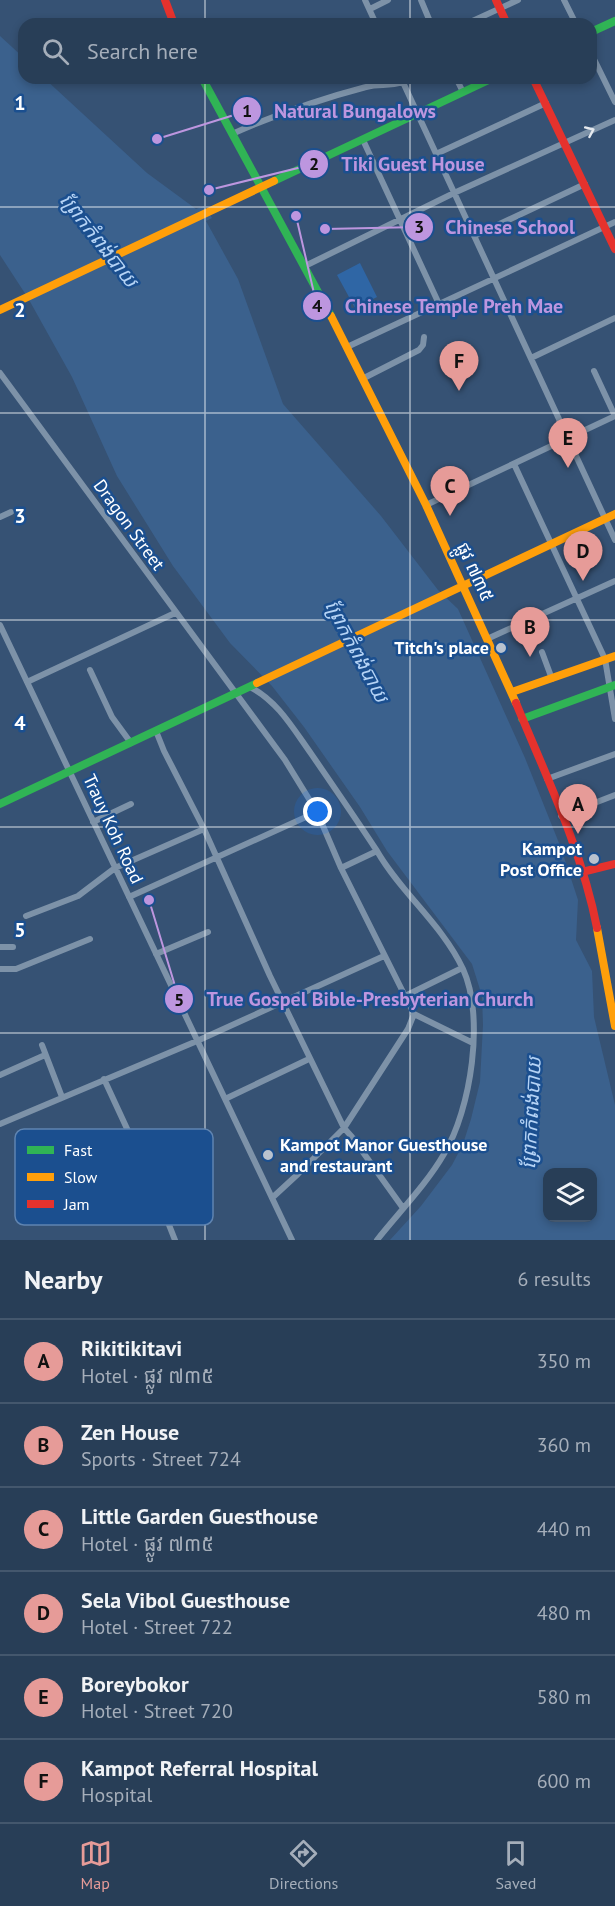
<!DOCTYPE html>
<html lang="en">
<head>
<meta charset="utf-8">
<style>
  body { margin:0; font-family:"PT Sans","Noto Sans Khmer",sans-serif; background:#30455d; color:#f1f3f6 }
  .controls { position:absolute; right:18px; bottom:18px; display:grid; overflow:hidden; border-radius:12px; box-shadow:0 3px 9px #0003 }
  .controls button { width:54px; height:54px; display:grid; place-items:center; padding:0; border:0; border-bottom:2px solid #44576d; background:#283e57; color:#f1f3f6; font:30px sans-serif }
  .you { position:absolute; left:318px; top:812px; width:21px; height:21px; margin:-15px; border:4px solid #fff; border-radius:50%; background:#1a73e8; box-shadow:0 0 0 9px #1a73e833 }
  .badge { display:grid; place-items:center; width:39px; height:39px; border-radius:50%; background:#e69b98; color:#111; font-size:20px; font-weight:700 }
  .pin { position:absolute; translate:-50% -50px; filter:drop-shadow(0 2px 3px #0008) }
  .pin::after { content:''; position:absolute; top:32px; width:21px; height:18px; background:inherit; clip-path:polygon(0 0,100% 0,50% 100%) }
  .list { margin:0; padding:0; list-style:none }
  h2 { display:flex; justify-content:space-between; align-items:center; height:78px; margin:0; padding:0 24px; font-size:26px }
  h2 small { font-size:20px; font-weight:400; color:#a5aeba }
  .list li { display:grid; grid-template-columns:39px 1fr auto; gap:18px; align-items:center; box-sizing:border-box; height:84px; padding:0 24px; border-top:2px solid #44576d }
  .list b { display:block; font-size:22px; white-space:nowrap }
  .list p { margin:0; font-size:20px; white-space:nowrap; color:#a5aeba }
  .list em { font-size:20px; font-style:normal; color:#a5aeba }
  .icon { flex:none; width:33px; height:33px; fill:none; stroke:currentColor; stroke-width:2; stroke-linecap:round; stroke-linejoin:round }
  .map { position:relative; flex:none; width:615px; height:1240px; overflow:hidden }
  .search { position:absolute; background:#283e57; box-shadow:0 3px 9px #0003; left:18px; right:18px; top:18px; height:66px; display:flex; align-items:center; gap:15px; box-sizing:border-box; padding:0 21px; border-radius:18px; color:#a5aeba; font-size:22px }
  .sheet { height:582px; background:#283e57 }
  nav { display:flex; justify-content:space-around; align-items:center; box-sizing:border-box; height:84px; border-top:2px solid #44576d; background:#283e57; font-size:16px; color:#a5aeba }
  nav a { display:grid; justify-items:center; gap:3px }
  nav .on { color:#e69b98 }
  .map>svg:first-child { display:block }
</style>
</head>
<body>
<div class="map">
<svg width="615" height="1240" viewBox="0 0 615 1240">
  <rect width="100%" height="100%" fill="#365274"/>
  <path fill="#2f66a5" d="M360,263L377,297L355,308L337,275Z"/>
  <path fill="#3b618d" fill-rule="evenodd" d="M0,36L24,58V78H44L147,173L196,209L204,206L212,218L206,221L238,279L283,404L381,516L438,590L458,609L525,758L561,848L578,900L576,940L592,971L594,1017L615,1105V1240H390L421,1206L452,1165L463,1144L471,1119L480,1082L483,1025L482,996L472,964L387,851L360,807L304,727L272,686L230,643L173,566L117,476L72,377L28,298L0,255ZM548,1172H592V1218H548Z"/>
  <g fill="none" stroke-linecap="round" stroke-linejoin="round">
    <path stroke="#7d92a8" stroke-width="6" d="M365,0L376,24
      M421,0L431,24
      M564,0L576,24
      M370,9L388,0
      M466,24L518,0
      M591,53L615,102
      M401,78L615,540
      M456,78L463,92
      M232,134C275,115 320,99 366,87C380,83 388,87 403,82
      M363,140L439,304
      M436,154L546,103
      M474,236L585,184
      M305,266L454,193L615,120
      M347,347L615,222
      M531,358L615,318
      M594,371L615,416
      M0,373L285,760L317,812L341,868L414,1014L408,1029L344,1128L298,1174L272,1198
      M362,379L419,350L423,345L424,337
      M514,464L605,659L615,719
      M426,505L615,416
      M0,517L11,512
      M0,625L292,1240
      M487,639L615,581
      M542,652L552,679
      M90,670L112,717L131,743
      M27,682L175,613
      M250,687C278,701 294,730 312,755C334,787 356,819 377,851
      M156,731L164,751L204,829L270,976L344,1128L352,1137L403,1208
      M547,779L615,754
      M561,816L615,795
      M93,822L131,804
      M341,868L377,851C401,893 442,924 463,969C485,1017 471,1109 444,1154C426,1185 399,1212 377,1240
      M129,897L317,812
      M26,916L78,896L115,868L204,829
      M0,947H13
      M156,954L208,932
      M0,969H16L90,939
      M405,996L462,968
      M414,1014L473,1043
      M42,1045L62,1097
      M0,1075L45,1055
      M104,1079L154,1187L175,1240
      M225,1099L309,1059
      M0,1124L197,1041L384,956"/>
    <path stroke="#30b455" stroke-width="8" d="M591,32L615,21
      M202,78L331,316
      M274,181L493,78
      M522,719L615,685
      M0,804L257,683"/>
    <path stroke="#ff9f0a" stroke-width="8" d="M0,310L274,181
      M331,316L426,505L516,703
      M257,683L615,514
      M512,692L615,656
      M597,928L615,1026"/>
    <path stroke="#e5322d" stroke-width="8" d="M165,0L174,24
      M496,0L507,24
      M533,78L615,249
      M516,703C546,776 582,850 597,928
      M582,872L615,864"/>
  </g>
  <defs><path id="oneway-chevron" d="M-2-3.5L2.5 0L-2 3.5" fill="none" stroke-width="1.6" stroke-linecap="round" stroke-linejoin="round" transform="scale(1.5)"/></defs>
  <use stroke="#e5e9ee" href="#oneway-chevron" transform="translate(590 131) rotate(-24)"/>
  <path fill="none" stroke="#fff" stroke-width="1.5" stroke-opacity="0.55" d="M205,0V24M410,0V24M205,78V1240M410,78V1240M0,207H615M0,413H615M0,620H615M0,827H615M0,1033H615"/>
  <g fill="#b9c2ce" stroke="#1b4f8f" stroke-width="2">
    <circle cx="501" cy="648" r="6"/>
    <circle cx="594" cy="859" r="6"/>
    <circle cx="268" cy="1155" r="6"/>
  </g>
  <g text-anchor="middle" stroke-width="5" stroke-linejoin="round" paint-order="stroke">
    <g font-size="18" fill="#fff" stroke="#1b4f8f">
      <text transform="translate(129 525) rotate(54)" y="6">Dragon Street</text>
      <text transform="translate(475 572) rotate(65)" y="6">ផ្លូវ ៧៣៥</text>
      <text transform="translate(113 829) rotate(65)" y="6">Trauy Koh Road</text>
    </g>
    <g font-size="18" font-weight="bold" fill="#fff" stroke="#1b4f8f" text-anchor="end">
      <text x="489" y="654">Titch's place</text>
      <text x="582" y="855">Kampot<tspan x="582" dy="21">Post Office</tspan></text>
      <text x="280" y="1151" text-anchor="start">Kampot Manor Guesthouse<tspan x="280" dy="21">and restaurant</tspan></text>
    </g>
    <g font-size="20" font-style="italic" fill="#b5d3f5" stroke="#1b4f8f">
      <text transform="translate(99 240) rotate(52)" y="7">ព្រែកកំពង់បាយ</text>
      <text transform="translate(357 651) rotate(62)" y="7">ព្រែកកំពង់បាយ</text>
      <text transform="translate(531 1113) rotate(-87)" y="7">ព្រែកកំពង់បាយ</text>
    </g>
  </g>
  <rect x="15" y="1129" width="198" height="96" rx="9" fill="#1b4f8f" stroke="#5f84b1" stroke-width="1.5"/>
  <rect x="27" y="1146" width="27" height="8" fill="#30b455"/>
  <rect x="27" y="1173" width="27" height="8" fill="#ff9f0a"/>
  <rect x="27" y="1200" width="27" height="8" fill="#e5322d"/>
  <g font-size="16" fill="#fff">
    <text x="64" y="1156">Fast</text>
    <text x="64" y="1183">Slow</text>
    <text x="64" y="1210">Jam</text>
  </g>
  <g font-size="20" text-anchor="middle" font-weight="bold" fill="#fff" stroke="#1b4f8f" stroke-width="5" stroke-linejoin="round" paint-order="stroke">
    <text x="20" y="110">1</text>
    <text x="20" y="317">2</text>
    <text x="20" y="523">3</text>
    <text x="20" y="730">4</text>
    <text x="20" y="937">5</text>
  </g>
  <path fill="none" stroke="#bd96df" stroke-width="2" d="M157 139L247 111M209 190L314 164M325 229L419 227M296 216L317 306M149 900L179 999"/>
  <g fill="#bd96df" stroke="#1b4f8f" stroke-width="2">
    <circle cx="157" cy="139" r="6"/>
    <circle cx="209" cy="190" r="6"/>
    <circle cx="325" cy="229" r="6"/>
    <circle cx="296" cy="216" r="6"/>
    <circle cx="149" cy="900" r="6"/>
    <circle cx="247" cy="111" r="15"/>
    <circle cx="314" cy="164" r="15"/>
    <circle cx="419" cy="227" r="15"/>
    <circle cx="317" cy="306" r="15"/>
    <circle cx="179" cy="999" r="15"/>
  </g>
  <g font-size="18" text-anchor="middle" font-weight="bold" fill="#111">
    <text x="247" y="117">1</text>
    <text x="314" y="170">2</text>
    <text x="419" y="233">3</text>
    <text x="317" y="312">4</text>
    <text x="179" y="1006">5</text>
  </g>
  <g font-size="20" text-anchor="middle" font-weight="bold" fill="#bd96df" stroke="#1b4f8f" stroke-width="5" stroke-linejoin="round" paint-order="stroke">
    <text x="355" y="118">Natural Bungalows</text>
    <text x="413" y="171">Tiki Guest House</text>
    <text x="510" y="234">Chinese School</text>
    <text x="454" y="313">Chinese Temple Preh Mae</text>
    <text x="370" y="1006">True Gospel Bible-Presbyterian Church</text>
  </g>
</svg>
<div class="controls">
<button><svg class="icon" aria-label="layers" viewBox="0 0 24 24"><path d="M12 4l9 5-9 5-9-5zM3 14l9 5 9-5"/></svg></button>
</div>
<div class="you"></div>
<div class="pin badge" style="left:578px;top:834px">A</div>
<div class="pin badge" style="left:530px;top:657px">B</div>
<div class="pin badge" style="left:450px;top:516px">C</div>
<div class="pin badge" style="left:583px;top:581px">D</div>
<div class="pin badge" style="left:568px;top:468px">E</div>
<div class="pin badge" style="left:459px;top:391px">F</div>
<div class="search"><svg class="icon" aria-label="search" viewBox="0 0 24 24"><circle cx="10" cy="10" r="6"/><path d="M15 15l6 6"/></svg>Search here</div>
</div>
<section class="sheet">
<h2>Nearby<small>6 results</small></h2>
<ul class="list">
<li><span class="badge">A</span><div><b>Rikitikitavi</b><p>Hotel · ផ្លូវ ៧៣៥</p></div><em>350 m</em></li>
<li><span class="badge">B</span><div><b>Zen House</b><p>Sports · Street 724</p></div><em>360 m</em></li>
<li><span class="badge">C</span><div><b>Little Garden Guesthouse</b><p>Hotel · ផ្លូវ ៧៣៥</p></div><em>440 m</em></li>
<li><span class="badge">D</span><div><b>Sela Vibol Guesthouse</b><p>Hotel · Street 722</p></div><em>480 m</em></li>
<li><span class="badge">E</span><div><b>Boreybokor</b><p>Hotel · Street 720</p></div><em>580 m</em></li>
<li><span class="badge">F</span><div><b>Kampot Referral Hospital</b><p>Hospital</p></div><em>600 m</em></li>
</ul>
</section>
<nav>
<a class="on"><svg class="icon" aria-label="map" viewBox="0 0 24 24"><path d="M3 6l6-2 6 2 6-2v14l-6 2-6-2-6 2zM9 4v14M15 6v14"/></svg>Map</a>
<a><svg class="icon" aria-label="directions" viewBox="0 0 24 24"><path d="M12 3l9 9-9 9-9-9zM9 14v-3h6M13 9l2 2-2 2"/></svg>Directions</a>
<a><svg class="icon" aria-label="saved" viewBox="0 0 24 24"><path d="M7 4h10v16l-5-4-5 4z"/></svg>Saved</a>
</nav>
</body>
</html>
